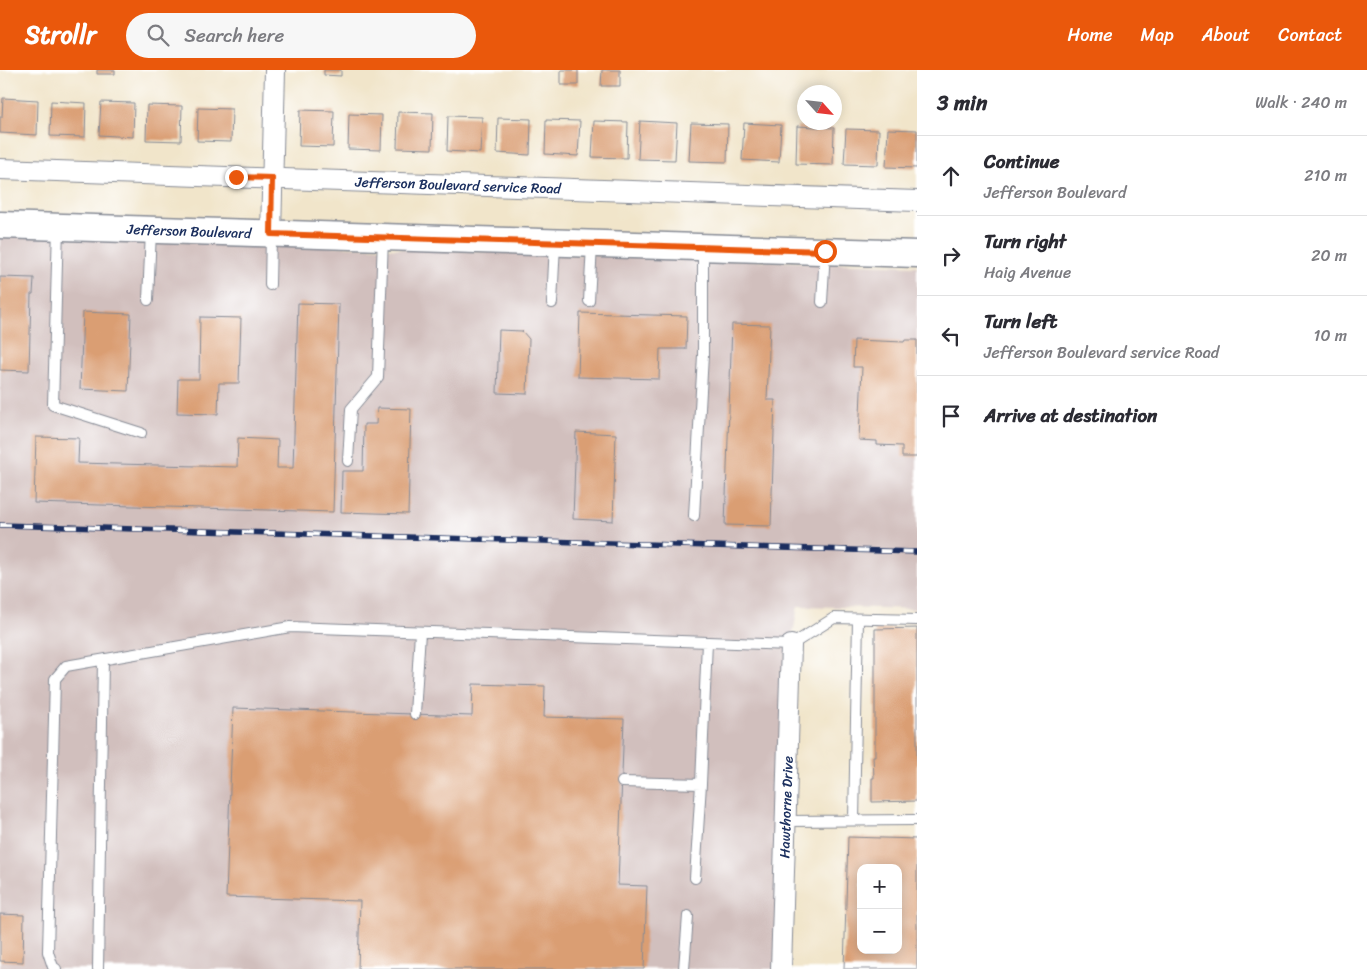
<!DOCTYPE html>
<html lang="en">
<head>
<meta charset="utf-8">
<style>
  body { margin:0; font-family:Sriracha,sans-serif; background:#f7f7f7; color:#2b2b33 }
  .controls { position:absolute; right:15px; bottom:15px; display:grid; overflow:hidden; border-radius:10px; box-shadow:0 2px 12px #0003 }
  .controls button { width:45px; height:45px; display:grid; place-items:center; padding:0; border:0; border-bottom:1px solid #e1e1e2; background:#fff; color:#2b2b33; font:25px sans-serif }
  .compass { position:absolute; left:797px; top:15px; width:45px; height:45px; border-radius:50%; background:#fff; box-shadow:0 2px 12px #0003; rotate:117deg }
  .stop { position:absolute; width:15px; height:15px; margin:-11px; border:4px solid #ea580c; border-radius:50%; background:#fff }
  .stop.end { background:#ea580c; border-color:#fff; box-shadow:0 1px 5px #0008 }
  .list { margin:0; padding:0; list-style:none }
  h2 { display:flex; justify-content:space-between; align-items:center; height:65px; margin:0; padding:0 20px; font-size:21px }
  h2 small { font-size:16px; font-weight:400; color:#7c7c81 }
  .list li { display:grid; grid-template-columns:32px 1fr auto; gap:15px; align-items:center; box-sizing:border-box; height:80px; padding:0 20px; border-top:1px solid #e1e1e2 }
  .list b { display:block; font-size:19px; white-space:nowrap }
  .list p { margin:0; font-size:16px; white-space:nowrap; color:#7c7c81 }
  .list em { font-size:16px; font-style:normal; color:#7c7c81 }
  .icon { flex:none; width:28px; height:28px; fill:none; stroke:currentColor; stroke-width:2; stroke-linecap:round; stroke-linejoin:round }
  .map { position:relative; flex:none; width:917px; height:899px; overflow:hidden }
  header { display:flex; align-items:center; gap:30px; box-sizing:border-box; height:70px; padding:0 25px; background:#ea580c; color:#fff }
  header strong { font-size:24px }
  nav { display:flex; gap:28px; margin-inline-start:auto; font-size:18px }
  .search { width:350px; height:45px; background:#f7f7f7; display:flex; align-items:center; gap:12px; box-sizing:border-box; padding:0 18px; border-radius:28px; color:#7c7c81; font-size:19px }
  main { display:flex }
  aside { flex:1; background:#fff }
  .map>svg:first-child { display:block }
</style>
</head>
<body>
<header>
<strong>Strollr</strong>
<div class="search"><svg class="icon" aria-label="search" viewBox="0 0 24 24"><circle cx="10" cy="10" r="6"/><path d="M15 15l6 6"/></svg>Search here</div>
<nav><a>Home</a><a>Map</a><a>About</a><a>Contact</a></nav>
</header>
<main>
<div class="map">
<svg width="917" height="899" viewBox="0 0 917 899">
  <rect width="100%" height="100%" fill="#fff"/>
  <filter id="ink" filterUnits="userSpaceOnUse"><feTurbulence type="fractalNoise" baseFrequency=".02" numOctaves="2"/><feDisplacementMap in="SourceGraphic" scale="10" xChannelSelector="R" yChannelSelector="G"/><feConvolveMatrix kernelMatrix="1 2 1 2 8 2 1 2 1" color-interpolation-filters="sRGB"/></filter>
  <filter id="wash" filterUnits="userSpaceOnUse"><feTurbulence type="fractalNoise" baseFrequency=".0096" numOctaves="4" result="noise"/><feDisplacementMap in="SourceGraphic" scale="20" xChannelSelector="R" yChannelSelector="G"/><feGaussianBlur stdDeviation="1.12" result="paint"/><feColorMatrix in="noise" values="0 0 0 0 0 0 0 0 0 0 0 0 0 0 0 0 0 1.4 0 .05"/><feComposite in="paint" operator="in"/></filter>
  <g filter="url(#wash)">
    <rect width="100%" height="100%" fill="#f1e5ca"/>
    <path fill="#d1bfbd" d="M0,165L917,196V539L798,536L791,575L781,899H0Z"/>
    <g id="blocks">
      <path fill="#da9e73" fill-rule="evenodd" d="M97,0H115V4H97Z
        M324,0H341V6L324,5Z
        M561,0H578V15H561Z
        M602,0H620V16H601Z
        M3,28L38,30L37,65L0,63V47H2Z
        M51,31L86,33L85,67L50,66Z
        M101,32L134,33L133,67L99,65Z
        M147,35L182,36L181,71L146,70Z
        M198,38L232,39L231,72L197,71Z
        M300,40L334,41L333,77L299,76Z
        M398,42L433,43L432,79L397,78Z
        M349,44L382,45L381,80L348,79Z
        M448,46L482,47L480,83L447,81Z
        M498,48L531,49L530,85L497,83Z
        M546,50L580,51L578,86L545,84Z
        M594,51L628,52L627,88L592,87Z
        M640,51L677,53L675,90L638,89Z
        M691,53L728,54L727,92L689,91Z
        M744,53L781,55L779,92L742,90Z
        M797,56L834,58L833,95L796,94Z
        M846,59L879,60L878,95L844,94Z
        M888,59L917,60V98L886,97Z
        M0,207L34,208L33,224H31L29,301L0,300Z
        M298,233L339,234L333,442L34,433L36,367L79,368L78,393L237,397L238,368L278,370L277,398H293Z
        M83,242L131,244L128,321L80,319Z
        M580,243L687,246L686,279H660L659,309L578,307Z
        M200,247L241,248L239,313H219L218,344L177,343L178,309H199Z
        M732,254L770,255L767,330H775L771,456L725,455Z
        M499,260L522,261L529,269L527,324L497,323Z
        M854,270L904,272L905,270H917V387H902V376L877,375V371L859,370L862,297H853Z
        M377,338L411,339L408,444L341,442L342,401H363L364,354H376Z
        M576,362L616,364L613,451L573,449Z
        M917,558V731L872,732V708H874L873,686H875V559Z
        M473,614L545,616L544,647L624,649L618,815L647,816L644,899H358L360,831L226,827L233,638L472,646Z
        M848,767L917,769V899H844ZM861,798H898V880H861Z
        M0,844L24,845L23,892L0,891Z"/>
    </g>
  </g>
  <g filter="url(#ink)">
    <use href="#blocks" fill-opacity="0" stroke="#868a94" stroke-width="1"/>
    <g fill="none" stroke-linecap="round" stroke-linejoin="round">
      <g stroke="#868a94" stroke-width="12">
        <path id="service" d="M58,157L53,335L141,363
          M270,215L271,165
          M148,230L151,161
          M589,231L592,175
          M822,232L825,181
          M552,233L555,174
          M348,391L351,339L378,307L383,168
          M694,446L703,285V179
          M415,644L420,562
          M622,712L701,714
          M854,750L858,549
          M786,751L917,750
          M695,808L701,714L707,572
          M56,899L53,897L48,882L55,609L66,596L290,557L791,575L834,548L917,550
          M98,899L103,590
          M684,899L688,846"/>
      </g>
      <g stroke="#868a94" stroke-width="22">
        <path id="minor" d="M0,99L917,131
          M271,164L275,0
          M781,899L791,575"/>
      </g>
      <g stroke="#868a94" stroke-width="29">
        <path id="tertiary" d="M0,155L917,184"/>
      </g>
      <use href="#service" stroke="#fff" stroke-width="10"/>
      <use href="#minor" stroke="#fff" stroke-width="20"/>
      <use href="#tertiary" stroke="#fff" stroke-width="26"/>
      <g stroke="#1b2f5e" stroke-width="5.5">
        <path id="rail" d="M0,455L917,482"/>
      </g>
      <use href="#rail" stroke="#fff" stroke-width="4" stroke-dasharray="11" stroke-linecap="butt"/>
    </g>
  </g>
  <g fill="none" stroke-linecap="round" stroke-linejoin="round" filter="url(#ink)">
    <path stroke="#ea580c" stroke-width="6" d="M236,107L272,108L271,164L825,181"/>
  </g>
  <g text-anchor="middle" stroke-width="4" stroke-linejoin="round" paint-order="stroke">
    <g font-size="14" fill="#1b2f5e" stroke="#fff">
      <text transform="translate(458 115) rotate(2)" y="5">Jefferson Boulevard service Road</text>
      <text transform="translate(189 161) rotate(2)" y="5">Jefferson Boulevard</text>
      <text transform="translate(786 737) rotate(-88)" y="5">Hawthorne Drive</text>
    </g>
  </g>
</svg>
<div class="controls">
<button>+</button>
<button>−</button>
</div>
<svg class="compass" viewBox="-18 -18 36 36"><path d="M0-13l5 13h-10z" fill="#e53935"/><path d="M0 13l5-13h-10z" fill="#7c7c81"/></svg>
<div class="stop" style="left:825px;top:181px"></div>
<div class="stop end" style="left:236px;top:107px"></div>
</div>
<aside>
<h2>3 min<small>Walk · 240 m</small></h2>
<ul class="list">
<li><svg class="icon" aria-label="ahead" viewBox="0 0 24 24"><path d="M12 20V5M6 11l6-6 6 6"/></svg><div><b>Continue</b><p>Jefferson Boulevard</p></div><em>210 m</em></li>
<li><svg class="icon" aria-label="right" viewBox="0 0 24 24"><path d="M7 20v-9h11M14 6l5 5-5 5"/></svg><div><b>Turn right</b><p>Haig Avenue</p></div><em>20 m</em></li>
<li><svg class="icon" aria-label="left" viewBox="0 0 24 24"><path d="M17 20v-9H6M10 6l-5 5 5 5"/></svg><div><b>Turn left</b><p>Jefferson Boulevard service Road</p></div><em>10 m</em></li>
<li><svg class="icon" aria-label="arrive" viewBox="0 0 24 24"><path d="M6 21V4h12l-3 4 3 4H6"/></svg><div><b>Arrive at destination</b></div></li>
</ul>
</aside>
</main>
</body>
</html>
